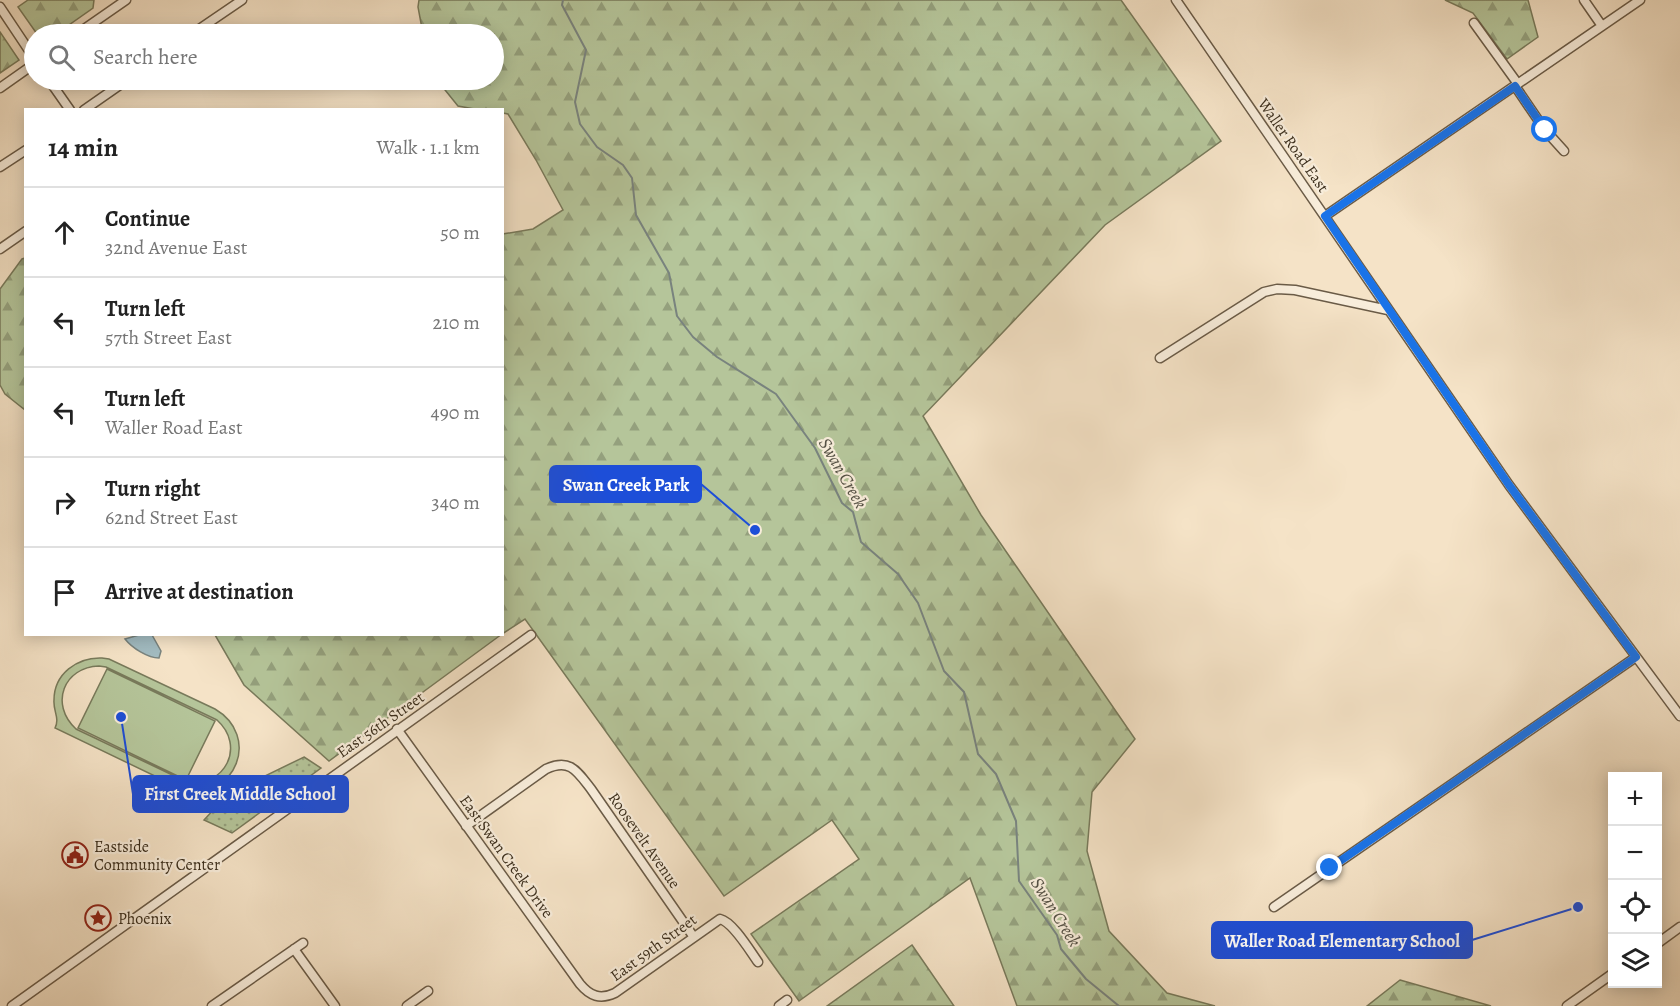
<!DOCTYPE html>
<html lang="en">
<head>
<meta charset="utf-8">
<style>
  body { margin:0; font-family:Alegreya,serif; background:#f2f2f2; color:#222 }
  .controls { position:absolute; right:18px; bottom:18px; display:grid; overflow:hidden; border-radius:0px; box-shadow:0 3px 15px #0003 }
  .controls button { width:54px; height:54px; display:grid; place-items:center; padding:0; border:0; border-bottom:2px solid #e0e0e0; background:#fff; color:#222; font:30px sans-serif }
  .stop { position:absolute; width:18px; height:18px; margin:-14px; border:4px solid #1a73e8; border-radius:50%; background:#fff }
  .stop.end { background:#1a73e8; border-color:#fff; box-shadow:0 2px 6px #0008 }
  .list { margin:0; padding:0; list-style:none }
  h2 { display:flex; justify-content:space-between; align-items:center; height:78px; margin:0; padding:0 24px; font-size:26px }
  h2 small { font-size:20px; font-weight:400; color:#767676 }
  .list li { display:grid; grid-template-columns:39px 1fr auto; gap:18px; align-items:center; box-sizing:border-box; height:90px; padding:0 24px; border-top:2px solid #e0e0e0 }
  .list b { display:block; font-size:22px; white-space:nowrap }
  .list p { margin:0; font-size:20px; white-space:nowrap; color:#767676 }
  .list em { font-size:20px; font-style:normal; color:#767676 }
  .icon { flex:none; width:33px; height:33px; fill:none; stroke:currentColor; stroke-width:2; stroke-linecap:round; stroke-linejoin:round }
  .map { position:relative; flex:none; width:1680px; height:1006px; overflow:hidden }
  .search { position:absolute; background:#fff; box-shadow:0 3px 15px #0003; left:24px; top:24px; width:480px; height:66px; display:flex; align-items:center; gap:15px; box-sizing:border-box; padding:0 21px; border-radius:33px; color:#767676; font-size:22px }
  .panel { position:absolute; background:#fff; box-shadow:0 3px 15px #0003; left:24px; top:108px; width:480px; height:528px; border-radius:0px }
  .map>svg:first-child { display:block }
</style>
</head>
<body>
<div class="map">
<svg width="1680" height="1006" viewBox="0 0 1680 1006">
  <defs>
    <pattern id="grass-dots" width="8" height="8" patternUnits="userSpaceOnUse" patternTransform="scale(1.5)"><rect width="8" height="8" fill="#b5c59a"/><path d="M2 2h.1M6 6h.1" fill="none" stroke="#94a07d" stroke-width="1.8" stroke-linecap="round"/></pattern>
    <pattern id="forest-firs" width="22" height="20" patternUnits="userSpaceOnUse" patternTransform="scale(1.5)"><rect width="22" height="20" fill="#b5c59a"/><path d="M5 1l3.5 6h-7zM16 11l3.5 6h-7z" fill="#94a07d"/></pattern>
  </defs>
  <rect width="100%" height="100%" fill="#f5e3c7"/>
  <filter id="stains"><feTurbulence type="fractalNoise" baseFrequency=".00333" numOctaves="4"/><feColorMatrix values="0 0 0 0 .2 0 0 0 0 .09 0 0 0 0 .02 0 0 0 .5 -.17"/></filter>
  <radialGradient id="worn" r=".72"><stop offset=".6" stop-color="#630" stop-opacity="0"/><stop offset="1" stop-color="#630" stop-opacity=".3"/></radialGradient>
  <path fill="url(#grass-dots)" stroke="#787a5b" stroke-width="1.5" d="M304,757L321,768L232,833L204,820L228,794Z"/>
  <path fill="url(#forest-firs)" stroke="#787a5b" stroke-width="1.5" d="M28,0H94L93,8L56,34H37L18,7Z
    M419,0H1121L1221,141L1105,225L923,416L981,515L1135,739L1092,792L1087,851L1109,931L1167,993L1215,1006H1017L970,878L799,1001L751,934L859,859L832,820L724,896L525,619L502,634L503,234L533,229L563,210L536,160L508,114L503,113L502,110H480L458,106L437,80H494V34H423L418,7Z
    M1445,0H1528L1538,37L1507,59L1473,13Z
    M0,32L19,60L0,73Z
    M25,258H26L25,410L5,394L0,385V289L22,259Z
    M502,634L329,761L244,685L215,635Z
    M912,945L954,1006H827Z
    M1400,980L1491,1006H1367Z"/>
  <path fill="#b5c59a" stroke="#787a5b" stroke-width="1.5" fill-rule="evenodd" d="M102,658L109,659L215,709C261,736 236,800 184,790L55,728C60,718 53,711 54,700C54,674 77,657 102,658ZM99,666L106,667L217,720C246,746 225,788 187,782L76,729C49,704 64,667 99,666Z
    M107,669L215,721L186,780L78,728Z"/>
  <path fill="#a2bbc0" stroke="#79837e" stroke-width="1.5" d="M139,635H152L161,651L159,658C148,658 132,648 125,639Z"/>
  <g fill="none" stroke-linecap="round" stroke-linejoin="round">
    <path stroke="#79837e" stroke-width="2" d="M563,0L562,5L586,50L575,102L580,124L597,147L623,165L632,178L636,215L669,273L677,316L693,337L717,357L776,394L815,448L842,503L853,512L861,542L898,574L918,603L944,671L964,692L978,754L996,774L1016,821L1019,881L1057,935L1061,949L1086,979L1119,1006"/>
    <g stroke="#6a5b47" stroke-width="11">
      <path id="minor" d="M1176,0L1509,485L1680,716
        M1584,0L1602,26
        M0,7L34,58
        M1474,23L1518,84
        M77,34L126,0
        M192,34L242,0
        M49,80L70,110
        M1515,86L1545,130L1564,151
        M0,88L34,64
        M84,110L127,80
        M0,167L26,150
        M1325,216L1640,0
        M0,249L26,231
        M1160,358L1264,292L1277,289L1295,290L1388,310
        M397,729L580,984C590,996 600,1000 615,993L720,919C733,922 750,951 758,962
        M466,826L546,769C570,758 577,771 591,789L693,936
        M1274,907L1636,657
        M1658,943L1680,927
        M294,949L335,1006
        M12,1006L531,635
        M212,1006L303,943
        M407,1006L428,991
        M779,1006L787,1000
        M1567,1006L1612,974"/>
    </g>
    <use href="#minor" stroke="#f8eddb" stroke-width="8"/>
  </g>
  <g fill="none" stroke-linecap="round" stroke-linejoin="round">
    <path stroke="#1a73e8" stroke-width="8" d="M1330,868L1636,657L1509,485L1325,216L1515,86L1545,130"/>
  </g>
  <defs>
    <g id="civic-ring" transform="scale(1.35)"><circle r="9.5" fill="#f8eddb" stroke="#8f2418" stroke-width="1.5"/><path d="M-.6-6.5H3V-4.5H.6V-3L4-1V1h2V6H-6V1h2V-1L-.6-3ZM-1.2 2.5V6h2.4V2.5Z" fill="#8f2418"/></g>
    <g id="sight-ring" transform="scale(1.35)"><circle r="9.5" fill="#f8eddb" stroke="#8f2418" stroke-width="1.5"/><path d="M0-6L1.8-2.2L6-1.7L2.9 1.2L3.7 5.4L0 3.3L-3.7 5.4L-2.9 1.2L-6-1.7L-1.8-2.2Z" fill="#8f2418"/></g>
  </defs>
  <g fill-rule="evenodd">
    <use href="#civic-ring" x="75" y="855"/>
    <use href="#sight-ring" x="98" y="918"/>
  </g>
  <g text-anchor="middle" stroke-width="4.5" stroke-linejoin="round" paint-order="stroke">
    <g font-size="16" fill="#3b2e1c" stroke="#f8eddb">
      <text transform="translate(1294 145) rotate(55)" y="6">Waller Road East</text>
      <text transform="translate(380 724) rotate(-35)" y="6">East 56th Street</text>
      <text transform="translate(645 840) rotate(55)" y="6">Roosevelt Avenue</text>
      <text transform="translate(507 856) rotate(54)" y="6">East Swan Creek Drive</text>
      <text transform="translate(653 947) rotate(-36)" y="6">East 59th Street</text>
    </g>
    <g font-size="16" fill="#3b2e1c" stroke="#f8eddb" text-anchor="start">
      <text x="94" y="852">Eastside<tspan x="94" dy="18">Community Center</tspan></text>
      <text x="118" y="924">Phoenix</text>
    </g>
    <g font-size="18" font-style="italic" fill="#555145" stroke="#f8eddb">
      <text transform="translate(843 473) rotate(60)" y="6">Swan Creek</text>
      <text transform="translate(1056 912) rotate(58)" y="6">Swan Creek</text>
    </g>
  </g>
  <path fill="none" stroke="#1d4ed8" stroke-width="2" d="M755 530L701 484M121 717L133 794M1578 907L1472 940"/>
  <g fill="#1d4ed8" stroke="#f8eddb" stroke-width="2">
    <circle cx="755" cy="530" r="6"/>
    <circle cx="121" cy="717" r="6"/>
    <circle cx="1578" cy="907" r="6"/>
  </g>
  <g fill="#1d4ed8" stroke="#1d4ed8" stroke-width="2">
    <rect x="550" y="466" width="151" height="36" rx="6"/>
    <rect x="133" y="776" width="215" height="36" rx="6"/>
    <rect x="1212" y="922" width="260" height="36" rx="6"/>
  </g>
  <g font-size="18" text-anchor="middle" font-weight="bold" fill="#fff">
    <text x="626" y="491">Swan Creek Park</text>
    <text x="240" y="800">First Creek Middle School</text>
    <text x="1342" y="947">Waller Road Elementary School</text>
  </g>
  <rect width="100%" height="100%" filter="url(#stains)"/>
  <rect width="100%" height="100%" fill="url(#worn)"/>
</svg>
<div class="controls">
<button>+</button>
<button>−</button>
<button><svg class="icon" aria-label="locate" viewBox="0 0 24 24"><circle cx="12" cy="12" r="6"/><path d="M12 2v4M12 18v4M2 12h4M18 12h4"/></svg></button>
<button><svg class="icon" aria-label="layers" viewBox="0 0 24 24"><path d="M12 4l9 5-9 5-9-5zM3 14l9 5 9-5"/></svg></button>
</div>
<div class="stop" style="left:1545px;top:130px"></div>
<div class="stop end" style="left:1330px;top:868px"></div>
<div class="search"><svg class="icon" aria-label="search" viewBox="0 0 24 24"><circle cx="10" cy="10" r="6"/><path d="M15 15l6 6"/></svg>Search here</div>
<section class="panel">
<h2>14 min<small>Walk · 1.1 km</small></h2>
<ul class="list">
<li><svg class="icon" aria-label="ahead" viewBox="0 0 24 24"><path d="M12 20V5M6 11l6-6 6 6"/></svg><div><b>Continue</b><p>32nd Avenue East</p></div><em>50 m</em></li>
<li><svg class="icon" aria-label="left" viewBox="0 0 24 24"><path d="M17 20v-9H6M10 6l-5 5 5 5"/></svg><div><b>Turn left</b><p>57th Street East</p></div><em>210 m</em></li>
<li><svg class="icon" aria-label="left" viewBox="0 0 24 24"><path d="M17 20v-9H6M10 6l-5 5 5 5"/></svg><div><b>Turn left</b><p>Waller Road East</p></div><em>490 m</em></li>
<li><svg class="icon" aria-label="right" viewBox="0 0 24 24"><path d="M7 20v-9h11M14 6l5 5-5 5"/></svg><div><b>Turn right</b><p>62nd Street East</p></div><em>340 m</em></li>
<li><svg class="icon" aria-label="arrive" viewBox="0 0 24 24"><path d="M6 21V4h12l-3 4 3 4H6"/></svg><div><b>Arrive at destination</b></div></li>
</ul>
</section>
</div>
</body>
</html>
